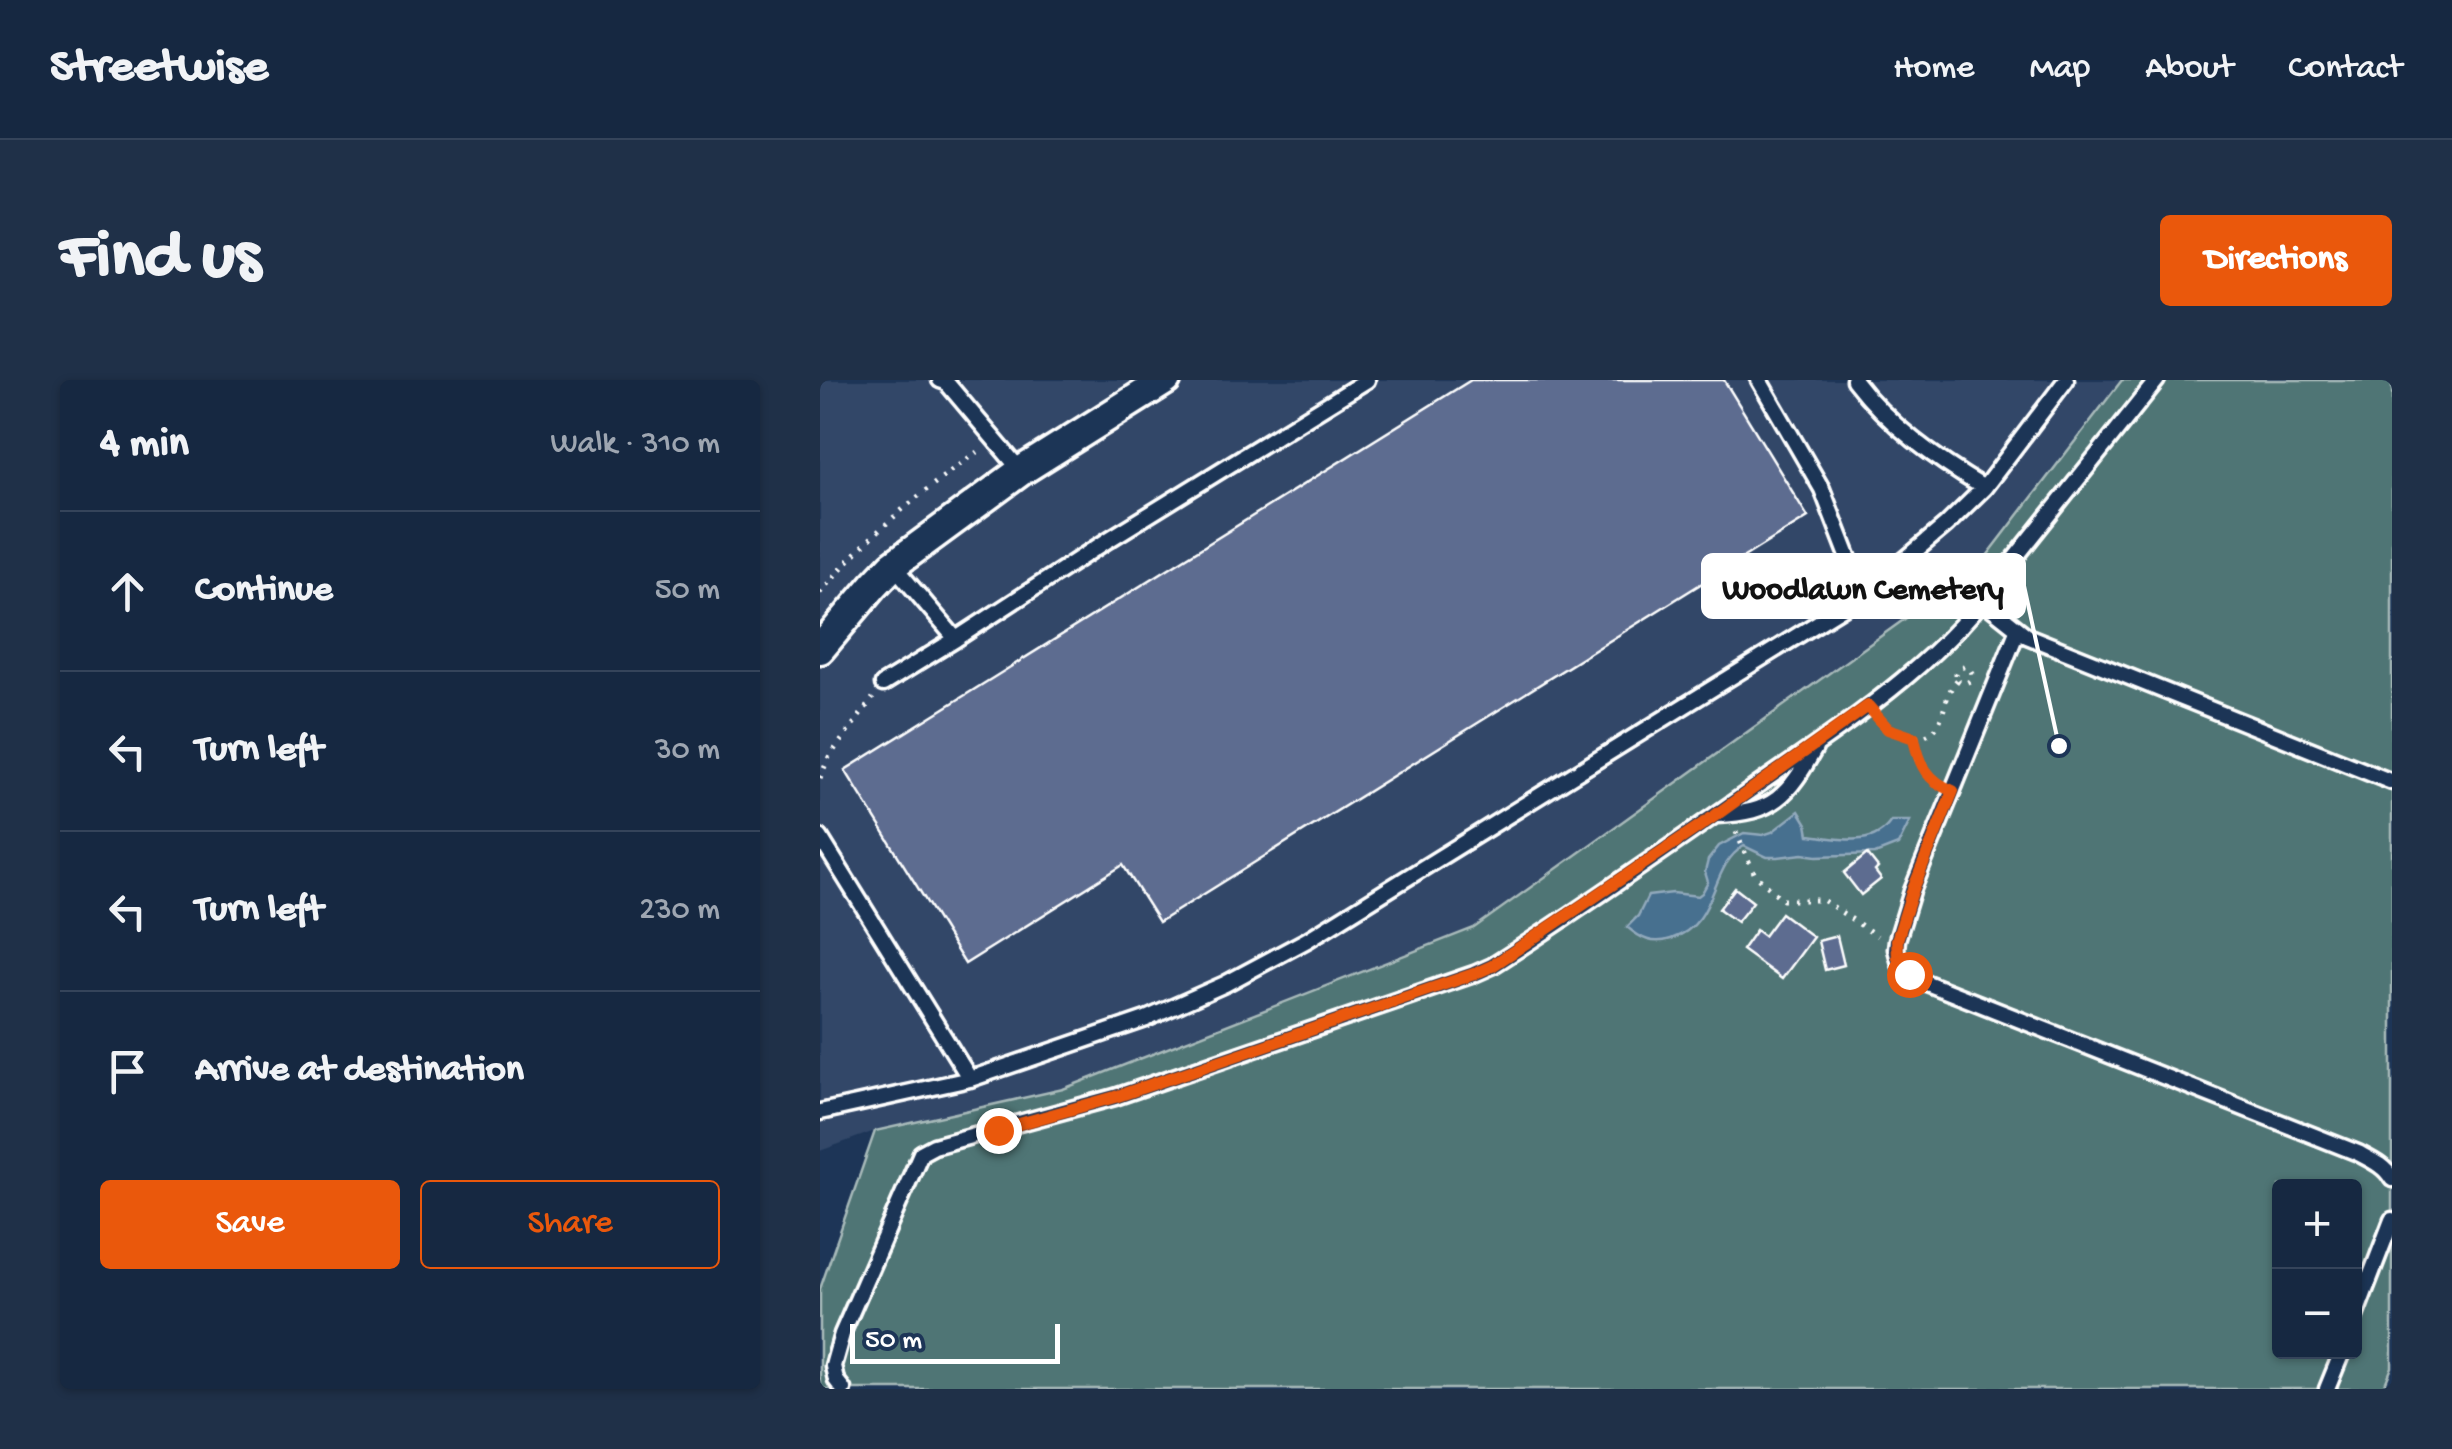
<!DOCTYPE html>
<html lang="en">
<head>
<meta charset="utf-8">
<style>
  body { margin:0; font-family:"Gochi Hand",sans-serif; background:#1f3048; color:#f1f3f6 }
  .controls { position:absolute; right:30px; bottom:30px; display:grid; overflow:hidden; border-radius:10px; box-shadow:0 2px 8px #0004 }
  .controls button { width:90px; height:90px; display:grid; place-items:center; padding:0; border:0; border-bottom:2px solid #35445a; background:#162841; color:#f1f3f6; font:50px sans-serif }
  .scale { position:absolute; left:30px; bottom:25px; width:210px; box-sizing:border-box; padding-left:10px; border:5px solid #fff; border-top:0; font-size:28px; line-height:35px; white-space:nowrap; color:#fff; -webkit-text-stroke:8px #1d3557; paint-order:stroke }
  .stop { position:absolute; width:30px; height:30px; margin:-22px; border:8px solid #ea580c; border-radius:50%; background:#fff }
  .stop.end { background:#ea580c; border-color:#fff; box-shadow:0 2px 10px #0008 }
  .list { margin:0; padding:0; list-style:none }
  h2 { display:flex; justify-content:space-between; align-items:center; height:130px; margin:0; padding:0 40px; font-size:42px }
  h2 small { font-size:32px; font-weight:400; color:#9ea6b1 }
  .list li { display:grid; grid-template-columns:65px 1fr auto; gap:30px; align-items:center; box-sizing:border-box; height:160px; padding:0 40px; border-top:2px solid #35445a }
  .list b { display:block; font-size:38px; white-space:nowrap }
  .list em { font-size:32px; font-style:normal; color:#9ea6b1 }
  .actions { display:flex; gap:20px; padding:30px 40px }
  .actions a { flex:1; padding:22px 0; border:2px solid #ea580c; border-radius:10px; text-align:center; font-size:35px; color:#ea580c }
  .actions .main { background:#ea580c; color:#fff }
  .icon { flex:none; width:55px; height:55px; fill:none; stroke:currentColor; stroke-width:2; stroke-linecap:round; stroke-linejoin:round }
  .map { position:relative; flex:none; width:1572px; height:1009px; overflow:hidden; border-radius:10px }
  header { display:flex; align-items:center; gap:60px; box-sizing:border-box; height:140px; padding:0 50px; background:#162841; border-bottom:2px solid #35445a }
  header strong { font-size:48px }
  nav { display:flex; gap:55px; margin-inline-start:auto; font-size:35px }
  .intro { display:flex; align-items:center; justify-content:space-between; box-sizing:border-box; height:240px; padding:0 60px }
  h1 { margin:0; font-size:70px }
  .button { padding:25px 45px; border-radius:10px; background:#ea580c; color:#fff; font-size:35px; font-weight:700 }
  main { display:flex; gap:60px; padding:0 60px }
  aside { flex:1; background:#162841; border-radius:10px; box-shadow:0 2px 8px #0004 }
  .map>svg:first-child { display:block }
</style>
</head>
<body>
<header>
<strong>Streetwise</strong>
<nav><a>Home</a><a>Map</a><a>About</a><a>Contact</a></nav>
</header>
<div class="intro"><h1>Find us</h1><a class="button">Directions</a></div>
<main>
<aside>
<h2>4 min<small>Walk · 310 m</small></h2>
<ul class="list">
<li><svg class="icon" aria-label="ahead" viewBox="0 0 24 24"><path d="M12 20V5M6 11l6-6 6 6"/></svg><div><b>Continue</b></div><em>50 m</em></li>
<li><svg class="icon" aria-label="left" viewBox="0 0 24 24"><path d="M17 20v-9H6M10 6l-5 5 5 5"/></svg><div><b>Turn left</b></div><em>30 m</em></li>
<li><svg class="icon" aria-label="left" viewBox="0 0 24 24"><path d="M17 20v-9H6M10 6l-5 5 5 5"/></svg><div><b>Turn left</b></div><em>230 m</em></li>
<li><svg class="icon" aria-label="arrive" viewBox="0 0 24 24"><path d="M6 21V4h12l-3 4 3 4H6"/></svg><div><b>Arrive at destination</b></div></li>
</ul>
<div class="actions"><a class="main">Save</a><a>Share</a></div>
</aside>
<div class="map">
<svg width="1572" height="1009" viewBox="0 0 1572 1009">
  <rect width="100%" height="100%" fill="#1d3557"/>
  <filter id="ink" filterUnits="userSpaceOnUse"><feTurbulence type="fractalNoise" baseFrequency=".01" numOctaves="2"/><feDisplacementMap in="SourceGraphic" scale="20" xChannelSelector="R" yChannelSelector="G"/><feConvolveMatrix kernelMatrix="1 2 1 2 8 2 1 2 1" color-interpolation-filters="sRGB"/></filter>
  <g filter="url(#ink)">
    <path fill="#304668" d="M0,0H1302L1160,185L654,548L243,709L55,751L0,771Z"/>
    <path fill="#507475" stroke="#a8baba" stroke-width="2.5" fill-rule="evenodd" d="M1302,0H1572V987L1563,1009H0V909L55,751L243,709L654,548L1160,185ZM1460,806H1534V972H1460Z"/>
    <path fill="#476f8f" stroke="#91a9bc" stroke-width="2.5" d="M979,431L987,444L989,455C1018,458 1053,469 1071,441H1090L1078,465L1055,474L997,476L983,474L958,477H947L924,466C888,487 900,543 851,559C833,565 821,559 807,547L818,536L828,516L853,513L878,516L882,513L888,502L885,492L888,480L899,466L924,453L943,455L952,452Z"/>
    <path fill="#5d6c90" stroke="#fff" stroke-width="2.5" d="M651,0H904L988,137L339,542L303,485L145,584L25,390Z
      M1047,474L1058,488L1055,491L1061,499L1041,515L1024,493Z
      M915,508L933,522L917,542L899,529Z
      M961,533L993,557L962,599L922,570L936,550L944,556Z
      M1017,556L1024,585L1005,590L998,561Z"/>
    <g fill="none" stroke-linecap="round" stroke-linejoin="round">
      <g stroke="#fff" stroke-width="21">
        <path id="lane" d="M120,0L126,2L201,91
          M939,0L1002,109L1043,215
          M1034,0C1068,45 1116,79 1164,108L1246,0
          M73,185L136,259L288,160L547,0
          M1164,222L1207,256L1572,402
          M1198,249L1092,511L1077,560L1076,569L1080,584L1094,598L1538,773C1551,780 1565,786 1572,799
          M63,304L136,259
          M897,435C954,433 968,416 995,368
          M0,457L150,699
          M0,732L150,699L326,639L405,604L487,560L1043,215L1126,145L1164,108
          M1534,939L1572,840
          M23,1009L16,1000L13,986L22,954L101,773L114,766L295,717L654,594L672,586C760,530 845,470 931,410C1018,349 1123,283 1183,193L1337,0
          M1507,1009L1522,972"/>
      </g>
      <g stroke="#fff" stroke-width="35">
        <path id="street" d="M0,269L54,205L73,185L201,91L346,0"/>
      </g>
      <path stroke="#fff" stroke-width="5" stroke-dasharray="2.5 8" stroke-linecap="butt" d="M0,213C45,158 99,113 157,72
        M1136 295a8 8 0 1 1 16 0a8 8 0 1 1-16 0Z
        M1059,340C1067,349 1076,355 1088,357C1130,363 1118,318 1138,299
        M1094,358L1099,382L1116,403
        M0,398L9,377L53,318
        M916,452L935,495L963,520H1003L1057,556"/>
      <use href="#lane" stroke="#1d3557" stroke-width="14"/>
      <use href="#street" stroke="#1d3557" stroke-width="28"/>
    </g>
  </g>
  <g fill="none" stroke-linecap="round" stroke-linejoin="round" filter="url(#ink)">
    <path stroke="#ea580c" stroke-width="12" d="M178,750L295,717L654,594L672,586L896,435L1048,326L1068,349L1094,358C1099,384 1107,401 1133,411L1092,512L1077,560L1078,578L1089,594"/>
  </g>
  <path fill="none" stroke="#fff" stroke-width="4" d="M1239 366L1204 206"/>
  <circle fill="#fff" stroke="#1d3557" stroke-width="4" cx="1239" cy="366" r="10"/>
  <rect fill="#fff" stroke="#fff" stroke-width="4" x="883" y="175" width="321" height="62" rx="10"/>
  <g font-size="32" text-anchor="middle" font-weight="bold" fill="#111">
    <text x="1043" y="218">Woodlawn Cemetery</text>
  </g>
</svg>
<div class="controls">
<button>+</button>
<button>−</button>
</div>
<div class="scale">50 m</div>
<div class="stop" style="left:1089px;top:594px"></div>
<div class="stop end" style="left:178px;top:750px"></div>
</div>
</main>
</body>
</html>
